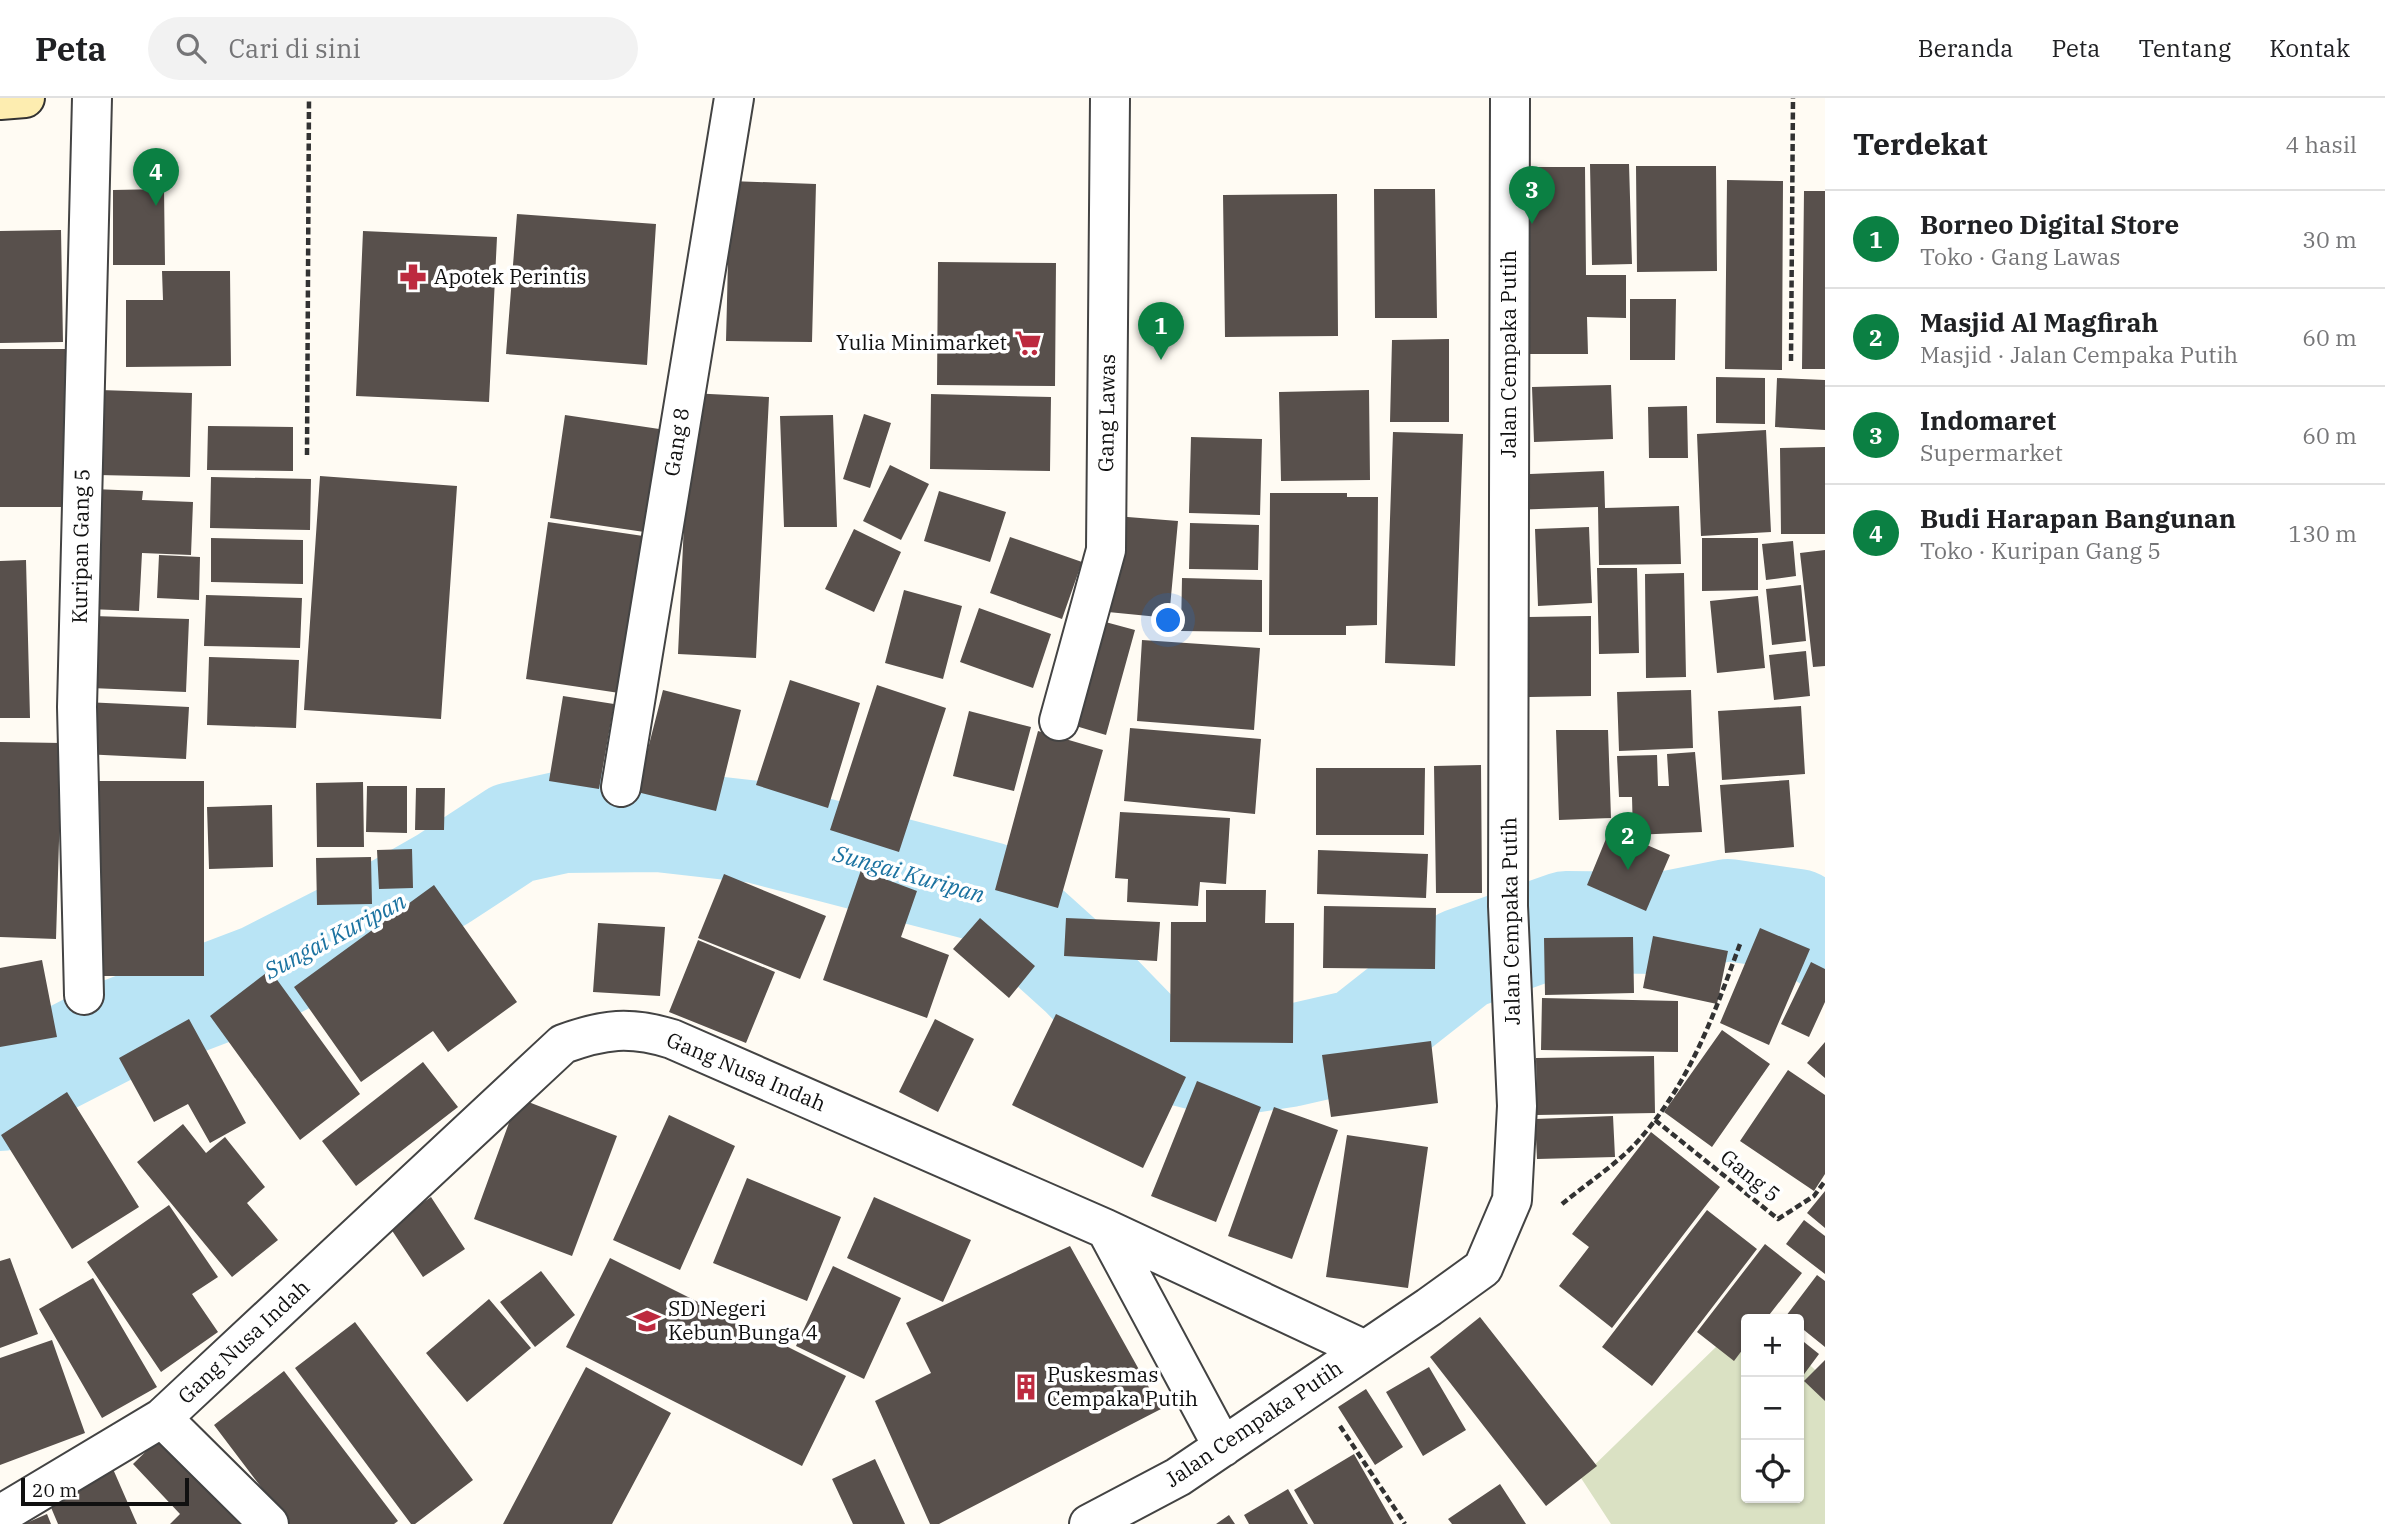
<!DOCTYPE html>
<html lang="id">
<head>
<meta charset="utf-8">
<style>
  body { margin:0; font-family:"IBM Plex Serif",serif; background:#f2f2f2; color:#202124 }
  .controls { position:absolute; right:21px; bottom:21px; display:grid; overflow:hidden; border-radius:7px; box-shadow:0 2px 5px #0004 }
  .controls button { width:63px; height:63px; display:grid; place-items:center; padding:0; border:0; border-bottom:2px solid #e0e0e0; background:#fff; color:#202124; font:35px sans-serif }
  .scale { position:absolute; left:21px; bottom:18px; width:168px; box-sizing:border-box; padding-left:7px; border:4px solid #101010; border-top:0; font-size:19px; line-height:24px; white-space:nowrap; color:#101010; -webkit-text-stroke:5px #fff; paint-order:stroke }
  .you { position:absolute; left:1169px; top:523px; width:24px; height:24px; margin:-18px; border:5px solid #fff; border-radius:50%; background:#1a73e8; box-shadow:0 0 0 10px #1a73e833 }
  .badge { display:grid; place-items:center; width:46px; height:46px; border-radius:50%; background:#0b8043; color:#fff; font-size:23px; font-weight:700 }
  .pin { position:absolute; translate:-50% -58px; filter:drop-shadow(0 2px 4px #0008) }
  .pin::after { content:''; position:absolute; top:37px; width:24px; height:21px; background:inherit; clip-path:polygon(0 0,100% 0,50% 100%) }
  .list { margin:0; padding:0; list-style:none }
  h2 { display:flex; justify-content:space-between; align-items:center; height:91px; margin:0; padding:0 28px; font-size:30px }
  h2 small { font-size:23px; font-weight:400; color:#757577 }
  .list li { display:grid; grid-template-columns:46px 1fr auto; gap:21px; align-items:center; box-sizing:border-box; height:98px; padding:0 28px; border-top:2px solid #e0e0e0 }
  .list b { display:block; font-size:26px; white-space:nowrap }
  .list p { margin:0; font-size:23px; white-space:nowrap; color:#757577 }
  .list em { font-size:23px; font-style:normal; color:#757577 }
  .icon { flex:none; width:38px; height:38px; fill:none; stroke:currentColor; stroke-width:2; stroke-linecap:round; stroke-linejoin:round }
  .map { position:relative; flex:none; width:1825px; height:1426px; overflow:hidden }
  header { display:flex; align-items:center; gap:42px; box-sizing:border-box; height:98px; padding:0 35px; background:#fff; border-bottom:2px solid #e0e0e0 }
  header strong { font-size:33px }
  nav { display:flex; gap:38px; margin-inline-start:auto; font-size:24px }
  .search { width:490px; height:63px; background:#f2f2f2; display:flex; align-items:center; gap:18px; box-sizing:border-box; padding:0 24px; border-radius:38px; color:#757577; font-size:26px }
  main { display:flex }
  aside { flex:1; background:#fff }
  .map>svg:first-child { display:block }
</style>
</head>
<body>
<header>
<strong>Peta</strong>
<div class="search"><svg class="icon" aria-label="search" viewBox="0 0 24 24"><circle cx="10" cy="10" r="6"/><path d="M15 15l6 6"/></svg>Cari di sini</div>
<nav><a>Beranda</a><a>Peta</a><a>Tentang</a><a>Kontak</a></nav>
</header>
<main>
<div class="map">
<svg width="1825" height="1426" viewBox="0 0 1825 1426">
  <rect width="100%" height="100%" fill="#fffbf3"/>
  <path fill="#dae1c3" d="M1752,1214L1760,1221H1746V1400H1799V1257L1825,1281V1426H1611L1581,1380Z"/>
  <g fill="none" stroke-linecap="round" stroke-linejoin="round">
    <path stroke="#b9e4f5" stroke-width="102" d="M0,1002L30,976L112,934L262,877L380,817L443,781L513,735L563,724L659,723L756,734L990,795L1080,876L1151,949L1225,968L1289,958L1359,942L1462,861L1566,824L1663,825L1728,812L1797,822L1825,841"/>
  </g>
  <path fill="#58504c" d="M1590,66H1629L1632,166L1592,167Z
    M1636,68H1716L1717,173L1637,174Z
    M1520,69H1585L1586,177H1626V220L1587,219L1588,256H1522Z
    M1727,82L1783,83L1782,272L1725,271Z
    M730,83L816,86L812,244L726,243Z
    M164,91L165,167H113V92Z
    M1374,91H1435L1437,220H1375Z
    M1804,93H1825V271H1802Z
    M1337,96L1338,238L1225,239L1223,97Z
    M517,116L656,126L647,267L506,256Z
    M61,132L63,244L0,245V133Z
    M363,133L497,139L489,304L356,298Z
    M938,164L1056,165L1055,288L937,287Z
    M162,173H230L231,268L126,269V202H163Z
    M1630,201H1676L1675,262H1630Z
    M1449,241V324H1390L1392,242Z
    M0,251H74L73,409H0Z
    M1716,279L1765,280V326L1716,325Z
    M1777,280L1825,282V332L1775,329Z
    M1611,287L1613,341L1534,344L1532,289Z
    M100,292L192,295L190,379L98,377Z
    M1369,292L1370,382L1281,383L1279,294Z
    M690,295L769,299L756,560L678,556Z
    M931,296L1051,299L1050,373L930,371Z
    M1687,308L1688,360H1649L1648,309Z
    M864,316L891,325L870,390L843,381Z
    M565,317L666,332L651,435L550,420Z
    M833,317L837,429H784L780,318Z
    M208,328L293,329V373L207,372Z
    M1766,332L1771,434L1701,438L1697,336Z
    M1393,334L1463,336L1455,568L1385,565Z
    M1191,339L1262,341L1260,417L1189,415Z
    M1825,349V436H1781L1780,350Z
    M890,367L929,386L901,442L863,423Z
    M1604,373L1605,410L1679,408L1681,466L1599,467L1598,409L1511,412L1509,377Z
    M320,378L457,388L441,621L304,612Z
    M211,379L311,381L310,432L210,430Z
    M93,391L143,393L142,402L193,404L191,457L142,455L139,513L88,511Z
    M939,393L1006,414L990,464L924,443Z
    M1270,395H1347V399H1378L1377,527L1346,528V537H1269Z
    M1115,418L1178,423L1169,520L1108,514Z
    M548,424L650,439L626,596L526,581Z
    M1190,425L1259,427L1258,472L1189,471Z
    M1589,429L1592,505L1538,508L1535,431Z
    M854,431L901,454L874,514L825,491Z
    M1010,439L1082,464L1062,521L990,495Z
    M211,440L303,442V486L211,484Z
    M1702,440H1758V492L1702,493Z
    M1793,443L1796,478L1766,482L1762,446Z
    M1825,452V568L1813,569L1800,455Z
    M159,457L200,459L199,502L157,500Z
    M26,462L30,620H0V463Z
    M1597,470H1637L1639,555L1599,556Z
    M1684,475L1686,579L1646,580L1645,476Z
    M1182,480L1262,482V534L1181,533Z
    M1801,487L1806,543L1772,547L1766,491Z
    M904,492L962,508L943,581L885,565Z
    M206,497L302,500L300,550L204,548Z
    M1758,498L1765,570L1717,575L1710,503Z
    M979,510L1051,536L1033,590L960,564Z
    M93,518L189,521L186,594L91,590Z
    M1591,518V598L1529,599L1528,519Z
    M1098,522L1135,532L1106,637L1069,626Z
    M1142,542L1260,550L1254,632L1137,623Z
    M1806,553L1810,598L1774,602L1769,557Z
    M209,559L299,562L296,630L207,627Z
    M790,582L860,605L828,710L756,687Z
    M877,587L946,610L899,754L830,732Z
    M663,592L741,612L716,713L637,694Z
    M1691,592L1693,650L1619,653L1617,594Z
    M563,598L614,606L599,691L549,683Z
    M85,604L189,609L186,661L83,656Z
    M1801,608L1805,676L1722,682L1718,613Z
    M969,613L1031,629L1014,693L953,678Z
    M1130,630L1261,641L1255,716L1124,703Z
    M1556,632H1608L1611,720L1559,722Z
    M1038,633L1103,652L1058,810L995,792Z
    M0,644L62,645L56,841L0,839Z
    M1695,654L1702,734L1633,737L1632,699H1619L1617,658L1657,657L1658,688H1669L1667,656Z
    M1481,667L1482,795H1436L1434,668Z
    M1316,670H1425L1424,737H1316Z
    M1789,682L1794,749L1725,755L1720,687Z
    M91,683H204V878H92Z
    M363,684L364,749H317L316,685Z
    M367,688H407V735L366,734Z
    M416,690H445L444,732H415Z
    M272,707L273,769L209,771L207,709Z
    M1120,714L1230,720L1226,786L1200,784L1198,808L1127,804L1128,781L1115,780Z
    M1610,731L1670,757L1646,813L1587,787Z
    M412,751L413,790L379,791L377,752Z
    M1318,752L1428,756L1426,800L1317,796Z
    M371,759L372,806L317,807L316,760Z
    M861,772L917,793L901,839L949,857L927,920L823,882Z
    M724,776L826,818L800,881L698,840Z
    M434,787L517,904L448,954L433,933L361,984L294,889Z
    M1206,792H1266L1265,825H1294L1293,945L1170,944L1171,824H1206Z
    M1324,808L1436,810L1435,871L1323,870Z
    M980,820L1035,868L1009,900L953,851Z
    M1066,820L1160,824L1157,863L1064,858Z
    M598,825L665,829L660,898L593,894Z
    M1760,830L1810,851L1769,947L1720,925Z
    M1653,838L1728,853L1717,906L1643,890Z
    M1633,839L1634,895L1545,897L1544,840Z
    M698,842L775,874L746,945L669,914Z
    M42,862L57,939L0,949V870Z
    M1811,864L1825,871V904L1809,939L1781,926Z
    M270,872L360,996L300,1042L210,918Z
    M1542,900L1678,903V954L1541,952Z
    M1056,916L1186,979L1143,1070L1012,1007Z
    M189,921L246,1025L210,1045L188,1006L154,1024L119,960Z
    M935,921L974,941L938,1014L899,994Z
    M1722,932L1770,966L1712,1049L1664,1014Z
    M1431,943L1438,1005L1331,1019L1322,957Z
    M1825,944V980L1807,965Z
    M1654,958L1655,1015L1537,1017L1536,960Z
    M423,964L458,1009L356,1088L322,1043Z
    M1788,972L1825,997V1076L1814,1093L1740,1043Z
    M1197,983L1261,1009L1216,1124L1151,1098Z
    M67,994L139,1109L72,1151L1,1037Z
    M518,1000L617,1038L572,1158L474,1121Z
    M1274,1009L1338,1032L1292,1161L1228,1138Z
    M669,1017L735,1048L680,1172L613,1142Z
    M1613,1018L1615,1059L1537,1061L1535,1021Z
    M183,1026L206,1055L225,1039L265,1089L247,1105L278,1142L232,1179L137,1064Z
    M1651,1034L1720,1089L1612,1230L1559,1188L1589,1149L1572,1136Z
    M1347,1037L1428,1049L1408,1190L1326,1179Z
    M747,1080L841,1119L807,1203L713,1165Z
    M1825,1093V1130L1807,1115Z
    M431,1099L465,1151L423,1179L389,1128Z
    M874,1099L971,1142L943,1204L847,1160Z
    M169,1107L218,1179L192,1196L218,1234L161,1274L87,1164Z
    M1707,1112L1757,1151L1652,1288L1602,1249Z
    M1804,1122L1825,1138V1176L1786,1146Z
    M1765,1146L1802,1175L1766,1221H1746V1247L1734,1263L1697,1234Z
    M1070,1148L1161,1311L939,1426H930L875,1303L931,1275L906,1225Z
    M10,1160L38,1236L0,1250V1163Z
    M610,1160L846,1278L802,1368L566,1249Z
    M833,1168L901,1200L864,1281L796,1248Z
    M541,1173L575,1217L535,1249L500,1204Z
    M1817,1177L1825,1183V1249L1799,1228V1221H1790L1786,1218Z
    M93,1180L157,1289L102,1320L39,1211Z
    M489,1201L531,1250L467,1304L426,1255Z
    M1480,1219L1597,1368L1546,1408L1430,1259Z
    M355,1224L473,1382L415,1426H411L295,1270Z
    M1799,1240L1819,1256L1799,1283Z
    M52,1242L85,1335L0,1367V1260Z
    M1825,1262V1303L1804,1283Z
    M586,1269L671,1315L612,1426H503Z
    M1429,1269L1466,1332L1423,1358L1386,1294Z
    M284,1273L398,1423L394,1426H289L214,1327Z
    M1366,1291L1403,1349L1375,1367L1338,1309Z
    M168,1332L257,1426H170L180,1416L133,1366Z
    M1354,1356L1394,1426H1314L1294,1392Z
    M875,1361L905,1426H853L832,1381Z
    M113,1371L137,1426H58L47,1400Z
    M1500,1386L1526,1426H1452L1448,1421Z
    M1288,1391L1308,1426H1249L1244,1417Z
    M47,1416L51,1426H24Z
    M1229,1417L1235,1426H1216Z"/>
  <g fill="none" stroke-linecap="round" stroke-linejoin="round">
    <g stroke="#434343" stroke-width="42">
      <path id="minor" d="M1059,623L1106,452L1110,0
        M621,689L734,0
        M84,897L77,609L92,0
        M1106,1131L1223,1349
        M162,1320L269,1426
        M0,1417L162,1320L563,946C604,931 630,928 672,941L1106,1131L1365,1252
        M1089,1426L1178,1379L1429,1209L1483,1170L1512,1102L1517,1008L1508,808L1510,0"/>
    </g>
    <g stroke="#323232" stroke-width="42">
      <path id="secondary" d="M0,2L25,0"/>
    </g>
    <path stroke="#323232" stroke-width="4.5" stroke-dasharray="7 3.5" stroke-linecap="butt" d="M1791,263L1793,0
      M307,357L309,0
      M1655,1022L1778,1121L1814,1098L1825,1083
      M1562,1106C1586,1086 1617,1066 1637,1044C1690,985 1713,919 1740,846
      M1340,1328L1405,1426"/>
    <use href="#minor" stroke="#fff" stroke-width="38"/>
    <use href="#secondary" stroke="#fdedb0" stroke-width="38"/>
  </g>
  <defs>
    <g id="pharmacy-bare" transform="scale(2.1)"><path d="M-2-6h4v4h4v4h-4v4h-4v-4h-4v-4h4Z" fill="#bd2a3f" stroke="#fff" stroke-width="2.5" paint-order="stroke"/></g>
    <g id="supermarket-bare" transform="scale(2.1)"><path d="M-6-5.5h2.5l.6 2H6L4.5 2H-2.5L-4.4-4H-6ZM-1.5 3.2a1.3 1.3 0 1 0 .1 0ZM3 3.2a1.3 1.3 0 1 0 .1 0Z" fill="#bd2a3f" stroke="#fff" stroke-width="2.5" paint-order="stroke"/></g>
    <g id="school-bare" transform="scale(2.1)"><path d="M0-5L7-2L0 1L-7-2ZM-4 1L0 2.5L4 1V4Q0 6-4 4Z" fill="#bd2a3f" stroke="#fff" stroke-width="2.5" paint-order="stroke"/></g>
    <g id="building-bare" transform="scale(2.1)"><path d="M-4-6H4V6H1V3H-1V6H-4ZM-2.5-4.3h1.7v1.8h-1.7ZM.8-4.3h1.7v1.8H.8ZM-2.5-1h1.7V.8h-1.7ZM.8-1h1.7V.8H.8Z" fill="#bd2a3f" stroke="#fff" stroke-width="2.5" paint-order="stroke"/></g>
  </defs>
  <g fill-rule="evenodd">
    <use href="#pharmacy-bare" x="413" y="179"/>
    <use href="#supermarket-bare" x="1028" y="245"/>
    <use href="#school-bare" x="647" y="1223"/>
    <use href="#building-bare" x="1026" y="1289"/>
  </g>
  <g text-anchor="middle" stroke-width="7" stroke-linejoin="round" paint-order="stroke">
    <g font-size="21" fill="#101010" stroke="#fff" text-anchor="start">
      <text x="434" y="186">Apotek Perintis</text>
      <text x="1007" y="252" text-anchor="end">Yulia Minimarket</text>
      <text x="668" y="1218">SD Negeri<tspan x="668" dy="24">Kebun Bunga 4</tspan></text>
      <text x="1047" y="1284">Puskesmas<tspan x="1047" dy="24">Cempaka Putih</tspan></text>
    </g>
    <g font-size="21" fill="#101010" stroke="#fff">
      <text transform="translate(1509 256) rotate(-90)" y="7">Jalan Cempaka Putih</text>
      <text transform="translate(1107 315) rotate(-89)" y="7">Gang Lawas</text>
      <text transform="translate(677 344) rotate(-81)" y="7">Gang 8</text>
      <text transform="translate(81 448) rotate(-89)" y="7">Kuripan Gang 5</text>
      <text transform="translate(1511 823) rotate(-91)" y="7">Jalan Cempaka Putih</text>
      <text transform="translate(746 974) rotate(23)" y="7">Gang Nusa Indah</text>
      <text transform="translate(1750 1078) rotate(39)" y="7">Gang 5</text>
      <text transform="translate(244 1244) rotate(-43)" y="7">Gang Nusa Indah</text>
      <text transform="translate(1254 1326) rotate(-34)" y="7">Jalan Cempaka Putih</text>
    </g>
    <g font-size="23" font-style="italic" fill="#1b72a0" stroke="#fff">
      <text transform="translate(909 776) rotate(16)" y="8">Sungai Kuripan</text>
      <text transform="translate(335 838) rotate(-28)" y="8">Sungai Kuripan</text>
    </g>
  </g>
</svg>
<div class="controls">
<button>+</button>
<button>−</button>
<button><svg class="icon" aria-label="locate" viewBox="0 0 24 24"><circle cx="12" cy="12" r="6"/><path d="M12 2v4M12 18v4M2 12h4M18 12h4"/></svg></button>
</div>
<div class="scale">20 m</div>
<div class="you"></div>
<div class="pin badge" style="left:1161px;top:262px">1</div>
<div class="pin badge" style="left:1628px;top:772px">2</div>
<div class="pin badge" style="left:1532px;top:126px">3</div>
<div class="pin badge" style="left:156px;top:108px">4</div>
</div>
<aside>
<h2>Terdekat<small>4 hasil</small></h2>
<ul class="list">
<li><span class="badge">1</span><div><b>Borneo Digital Store</b><p>Toko · Gang Lawas</p></div><em>30 m</em></li>
<li><span class="badge">2</span><div><b>Masjid Al Magfirah</b><p>Masjid · Jalan Cempaka Putih</p></div><em>60 m</em></li>
<li><span class="badge">3</span><div><b>Indomaret</b><p>Supermarket</p></div><em>60 m</em></li>
<li><span class="badge">4</span><div><b>Budi Harapan Bangunan</b><p>Toko · Kuripan Gang 5</p></div><em>130 m</em></li>
</ul>
</aside>
</main>
</body>
</html>
